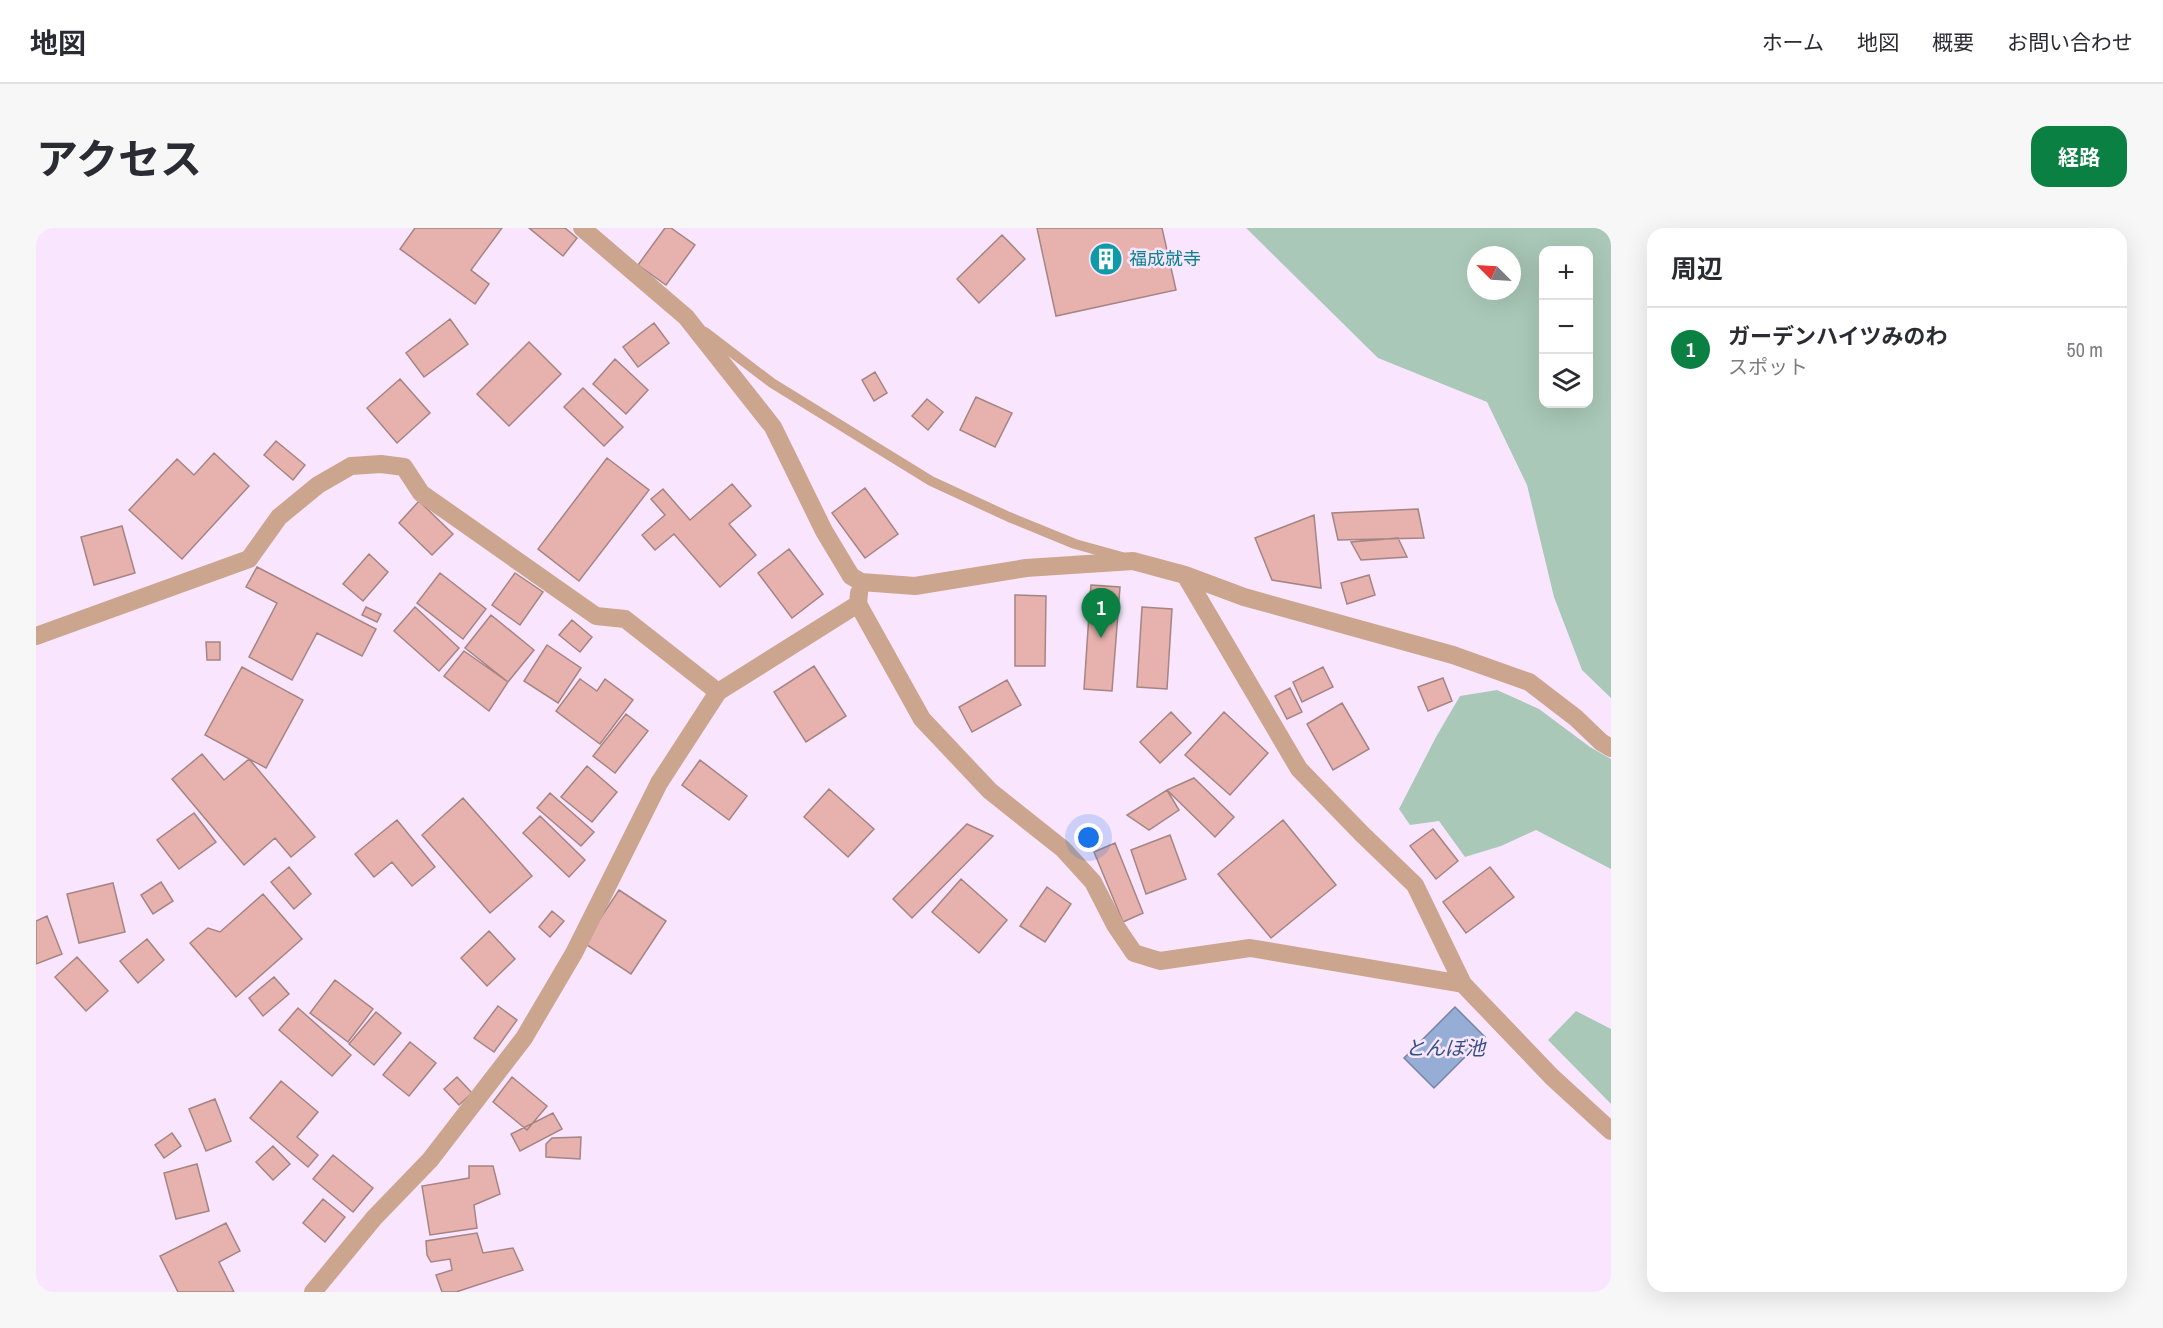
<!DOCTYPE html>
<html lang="ja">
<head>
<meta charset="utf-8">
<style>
  body { margin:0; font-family:"Archivo Narrow","Noto Sans JP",sans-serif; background:#f7f7f7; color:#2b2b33 }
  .controls { position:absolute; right:18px; top:18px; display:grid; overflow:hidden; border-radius:12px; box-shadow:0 6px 24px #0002 }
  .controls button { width:54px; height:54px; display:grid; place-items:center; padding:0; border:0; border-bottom:2px solid #e1e1e2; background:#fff; color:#2b2b33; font:30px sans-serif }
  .compass { position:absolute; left:1431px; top:18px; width:54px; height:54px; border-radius:50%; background:#fff; box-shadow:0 6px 24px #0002; rotate:294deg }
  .you { position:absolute; left:1053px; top:610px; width:21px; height:21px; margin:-15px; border:4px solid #fff; border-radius:50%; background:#1a73e8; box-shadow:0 0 0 9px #1a73e833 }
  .badge { display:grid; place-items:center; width:39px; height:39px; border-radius:50%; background:#0b8043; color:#fff; font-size:20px; font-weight:700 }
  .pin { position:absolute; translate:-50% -50px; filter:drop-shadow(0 2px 3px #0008) }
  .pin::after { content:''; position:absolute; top:32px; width:21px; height:18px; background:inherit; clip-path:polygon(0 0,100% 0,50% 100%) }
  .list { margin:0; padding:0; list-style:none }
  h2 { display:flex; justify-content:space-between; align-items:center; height:78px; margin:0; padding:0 24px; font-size:26px }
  h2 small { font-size:20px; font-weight:400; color:#7c7c81 }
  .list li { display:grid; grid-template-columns:39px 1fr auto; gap:18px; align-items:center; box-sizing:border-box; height:84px; padding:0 24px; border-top:2px solid #e1e1e2 }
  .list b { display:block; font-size:22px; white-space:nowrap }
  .list p { margin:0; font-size:20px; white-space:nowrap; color:#7c7c81 }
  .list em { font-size:20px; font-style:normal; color:#7c7c81 }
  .icon { flex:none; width:33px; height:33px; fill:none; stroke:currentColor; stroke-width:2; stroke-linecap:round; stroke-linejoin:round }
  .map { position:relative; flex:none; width:1575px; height:1064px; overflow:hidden; border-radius:18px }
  header { display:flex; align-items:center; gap:36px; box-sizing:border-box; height:84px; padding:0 30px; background:#fff; border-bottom:2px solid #e1e1e2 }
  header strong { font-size:28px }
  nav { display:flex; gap:33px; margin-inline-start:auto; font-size:21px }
  .intro { display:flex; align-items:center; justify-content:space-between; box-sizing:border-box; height:144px; padding:0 36px }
  h1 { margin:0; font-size:42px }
  .button { padding:15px 27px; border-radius:18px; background:#0b8043; color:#fff; font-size:21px; font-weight:700 }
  main { display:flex; gap:36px; padding:0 36px }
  aside { flex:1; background:#fff; border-radius:18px; box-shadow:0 6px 24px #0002 }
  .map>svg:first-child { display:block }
</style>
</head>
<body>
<header>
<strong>地図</strong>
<nav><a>ホーム</a><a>地図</a><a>概要</a><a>お問い合わせ</a></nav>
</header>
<div class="intro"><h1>アクセス</h1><a class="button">経路</a></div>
<main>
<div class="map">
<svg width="1575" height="1064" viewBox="0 0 1575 1064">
  <rect width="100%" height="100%" fill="#f9e6fe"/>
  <path fill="#a9c8b7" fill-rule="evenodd" d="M1210,0H1575V470L1546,442L1518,369L1491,257L1451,174L1342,130ZM1508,22H1552V176H1508ZM1440,27H1476V63H1440Z
    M1461,462L1503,481L1554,519L1575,531V641L1500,602L1465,618L1429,629L1403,593L1374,597L1363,581L1400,509L1424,468Z
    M1540,783L1575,801V876L1512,812Z"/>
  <path fill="#96add5" stroke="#7785a4" stroke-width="1.5" d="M1419,779L1449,809L1398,860L1368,830Z"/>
  <path fill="#e7b1ae" stroke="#a48583" stroke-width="1.5" d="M379,0H466L435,42L453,56L439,76L364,21Z
    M493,0H529L541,10L527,28Z
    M629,0H635L659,17L630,57L602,37Z
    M1001,0H1126L1140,62L1020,88Z
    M966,7L989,31L943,75L921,51Z
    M414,91L432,116L388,149L370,125Z
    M618,95L633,115L602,139L587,119Z
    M493,114L525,146L473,198L441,166Z
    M579,131L612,162L590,186L557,156Z
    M839,144L851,165L838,173L826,152Z
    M364,151L394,185L361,215L331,180Z
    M547,160L587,199L568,218L528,179Z
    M940,169L976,185L959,219L924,202Z
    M891,171L907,184L892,202L876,188Z
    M240,213L269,237L257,252L228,227Z
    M178,225L213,258L146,331L93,282L141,231L158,247Z
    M571,230L613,262L543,353L502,321Z
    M696,256L715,278L693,296L720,327L684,359L638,306L619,322L606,307L629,287L615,271L627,261L654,292Z
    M829,260L862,306L829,330L796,285Z
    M383,273L417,306L396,327L363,295Z
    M1382,281L1388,310L1302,312L1296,285Z
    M1278,287L1285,360L1236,352L1219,310Z
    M86,298L99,345L58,357L45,309Z
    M1362,310L1371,329L1325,332L1315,314Z
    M753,321L787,366L756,390L722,345Z
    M333,326L352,344L327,373L307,356Z
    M221,339L340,401L326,428L281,405L256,452L213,429L241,375L210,359Z
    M404,345L450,381L427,411L381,375Z
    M479,345L507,364L484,397L456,377Z
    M1333,347L1339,367L1311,376L1305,355Z
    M1055,357L1084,359L1076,463L1048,461Z
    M979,367L1010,368L1009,438H979Z
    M330,379L345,386L341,394L326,387Z
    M379,379L423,420L403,443L358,403Z
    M1106,379L1136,381L1131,461L1101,459Z
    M455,387L498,422L472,454L429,420Z
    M536,392L556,409L544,424L523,407Z
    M170,414H184V432H171Z
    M511,417L545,440L522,475L488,453Z
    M428,423L472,454L453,483L408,448Z
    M778,438L810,488L770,514L738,464Z
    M206,439L267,472L230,540L169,507Z
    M1287,439L1297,459L1266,474L1257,454Z
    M1407,450L1416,473L1392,483L1382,459Z
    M544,451L561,463L569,451L597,472L564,516L520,483Z
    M971,452L985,477L936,504L923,479Z
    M1254,460L1266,484L1251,491L1239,468Z
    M1306,475L1333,521L1297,542L1271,496Z
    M1135,484L1155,505L1124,535L1104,514Z
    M1188,484L1232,525L1194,567L1149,527Z
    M590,486L612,503L579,545L557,528Z
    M166,526L188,552L213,531L279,609L255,629L239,610L208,637L136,551Z
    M664,532L711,568L693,592L646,557Z
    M551,538L581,564L556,594L525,569Z
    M1158,550L1198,589L1179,609L1131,562Z
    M793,561L838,601L812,629L768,589Z
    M1131,562L1143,582L1113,602L1091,587Z
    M514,565L558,604L545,618L501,580Z
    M427,570L496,648L454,685L386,607Z
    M158,585L180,614L143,641L121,612Z
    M504,588L549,632L533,649L487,605Z
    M361,592L399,639L376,658L356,634L338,649L319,626Z
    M1247,592L1300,657L1235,710L1182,646Z
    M931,596L957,608L876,690L857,671Z
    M1397,601L1422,633L1400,651L1374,618Z
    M1134,607L1150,651L1110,666L1095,622Z
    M1079,615L1107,685L1087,694L1058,624Z
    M253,639L275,666L258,681L235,654Z
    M1454,639L1478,669L1430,705L1407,674Z
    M925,651L971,692L943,725L896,684Z
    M125,654L137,673L117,686L105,667Z
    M77,655L89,704L43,715L31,666Z
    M1011,659L1035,676L1009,714L984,698Z
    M583,662L630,693L595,746L548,715Z
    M227,666L266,711L200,769L154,715L172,700L184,704Z
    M516,683L528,693L514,709L503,699Z
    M11,688L26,726L0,736V693Z
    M453,703L479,731L451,758L425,730Z
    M111,711L128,732L102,755L84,733Z
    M41,729L72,763L50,783L19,749Z
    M238,749L253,766L227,788L213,770Z
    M299,752L337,781L312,814L274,785Z
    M462,778L481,792L458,824L438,810Z
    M262,780L315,827L296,848L243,802Z
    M340,784L365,805L338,837L313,816Z
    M374,814L400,835L373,868L347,847Z
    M421,849L436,865L423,877L408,861Z
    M476,849L511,878L491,902L457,874Z
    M245,853L282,884L261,909L282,927L272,939L214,890Z
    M179,871L195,913L170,923L153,881Z
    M517,885L526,901L484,923L475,906Z
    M136,905L145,918L128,930L119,917Z
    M545,909L544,931L510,929V916L516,910Z
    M237,918L254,936L237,952L220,934Z
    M297,927L337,960L317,984L277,951Z
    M161,936L173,983L140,991L128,945Z
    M433,938H457L464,966L438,977L441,1000L394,1007L386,958L433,950Z
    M287,971L309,989L289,1014L267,995Z
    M190,995L204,1023L183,1034L198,1064H142L124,1028Z
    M441,1005L447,1025L477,1020L487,1042L420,1064H406L400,1047L416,1042L414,1031L395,1034L391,1027L390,1013Z"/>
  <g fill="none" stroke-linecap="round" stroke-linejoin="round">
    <path stroke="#cca58f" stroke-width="10" d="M669,104L736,155L895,253L973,289L1039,316L1086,329"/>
    <path stroke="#cca58f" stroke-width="18" d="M546,0L650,89L737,199L788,303L815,348L825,354L879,358L990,340L1097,333L1149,347L1208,369L1417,427L1493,454L1540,490L1565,514L1575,520
      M1149,347L1263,541L1326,606L1379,657L1427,756L1516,849L1575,903
      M823,365L822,376L886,491L954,563L1027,621L1057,654L1079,697L1098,725L1124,733L1214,720L1427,756
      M0,408L213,331L243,289L282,257L315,238L345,236L368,239L385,265L560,388L589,391L682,464
      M277,1064L338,990L394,932L488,810L538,725L623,555L682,464L822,376"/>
  </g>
  <defs>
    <g id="building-disc" transform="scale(1.725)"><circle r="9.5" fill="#0f9aa8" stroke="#f9e6fe"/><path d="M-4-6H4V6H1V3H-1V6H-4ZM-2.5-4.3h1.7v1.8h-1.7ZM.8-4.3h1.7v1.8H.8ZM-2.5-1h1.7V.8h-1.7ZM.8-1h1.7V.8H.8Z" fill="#fff"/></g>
  </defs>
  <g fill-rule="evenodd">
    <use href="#building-disc" x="1070" y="31"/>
  </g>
  <g text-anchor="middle" stroke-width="5" stroke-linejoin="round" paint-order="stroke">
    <g font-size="18" fill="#0d838f" stroke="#f9e6fe" text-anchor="start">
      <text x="1093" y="37">福成就寺</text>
    </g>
    <g font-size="20" font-style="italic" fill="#335084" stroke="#f9e6fe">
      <text x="1409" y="827">とんぼ池</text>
    </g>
  </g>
</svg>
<div class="controls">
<button>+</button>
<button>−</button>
<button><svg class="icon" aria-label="layers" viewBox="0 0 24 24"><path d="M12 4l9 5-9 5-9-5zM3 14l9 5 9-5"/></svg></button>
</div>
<svg class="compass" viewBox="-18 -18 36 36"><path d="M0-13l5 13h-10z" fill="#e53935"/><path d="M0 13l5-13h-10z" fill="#7c7c81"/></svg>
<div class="you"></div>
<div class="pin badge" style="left:1065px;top:410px">1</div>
</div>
<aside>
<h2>周辺<small></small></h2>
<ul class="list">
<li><span class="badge">1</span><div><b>ガーデンハイツみのわ</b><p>スポット</p></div><em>50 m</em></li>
</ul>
</aside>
</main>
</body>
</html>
